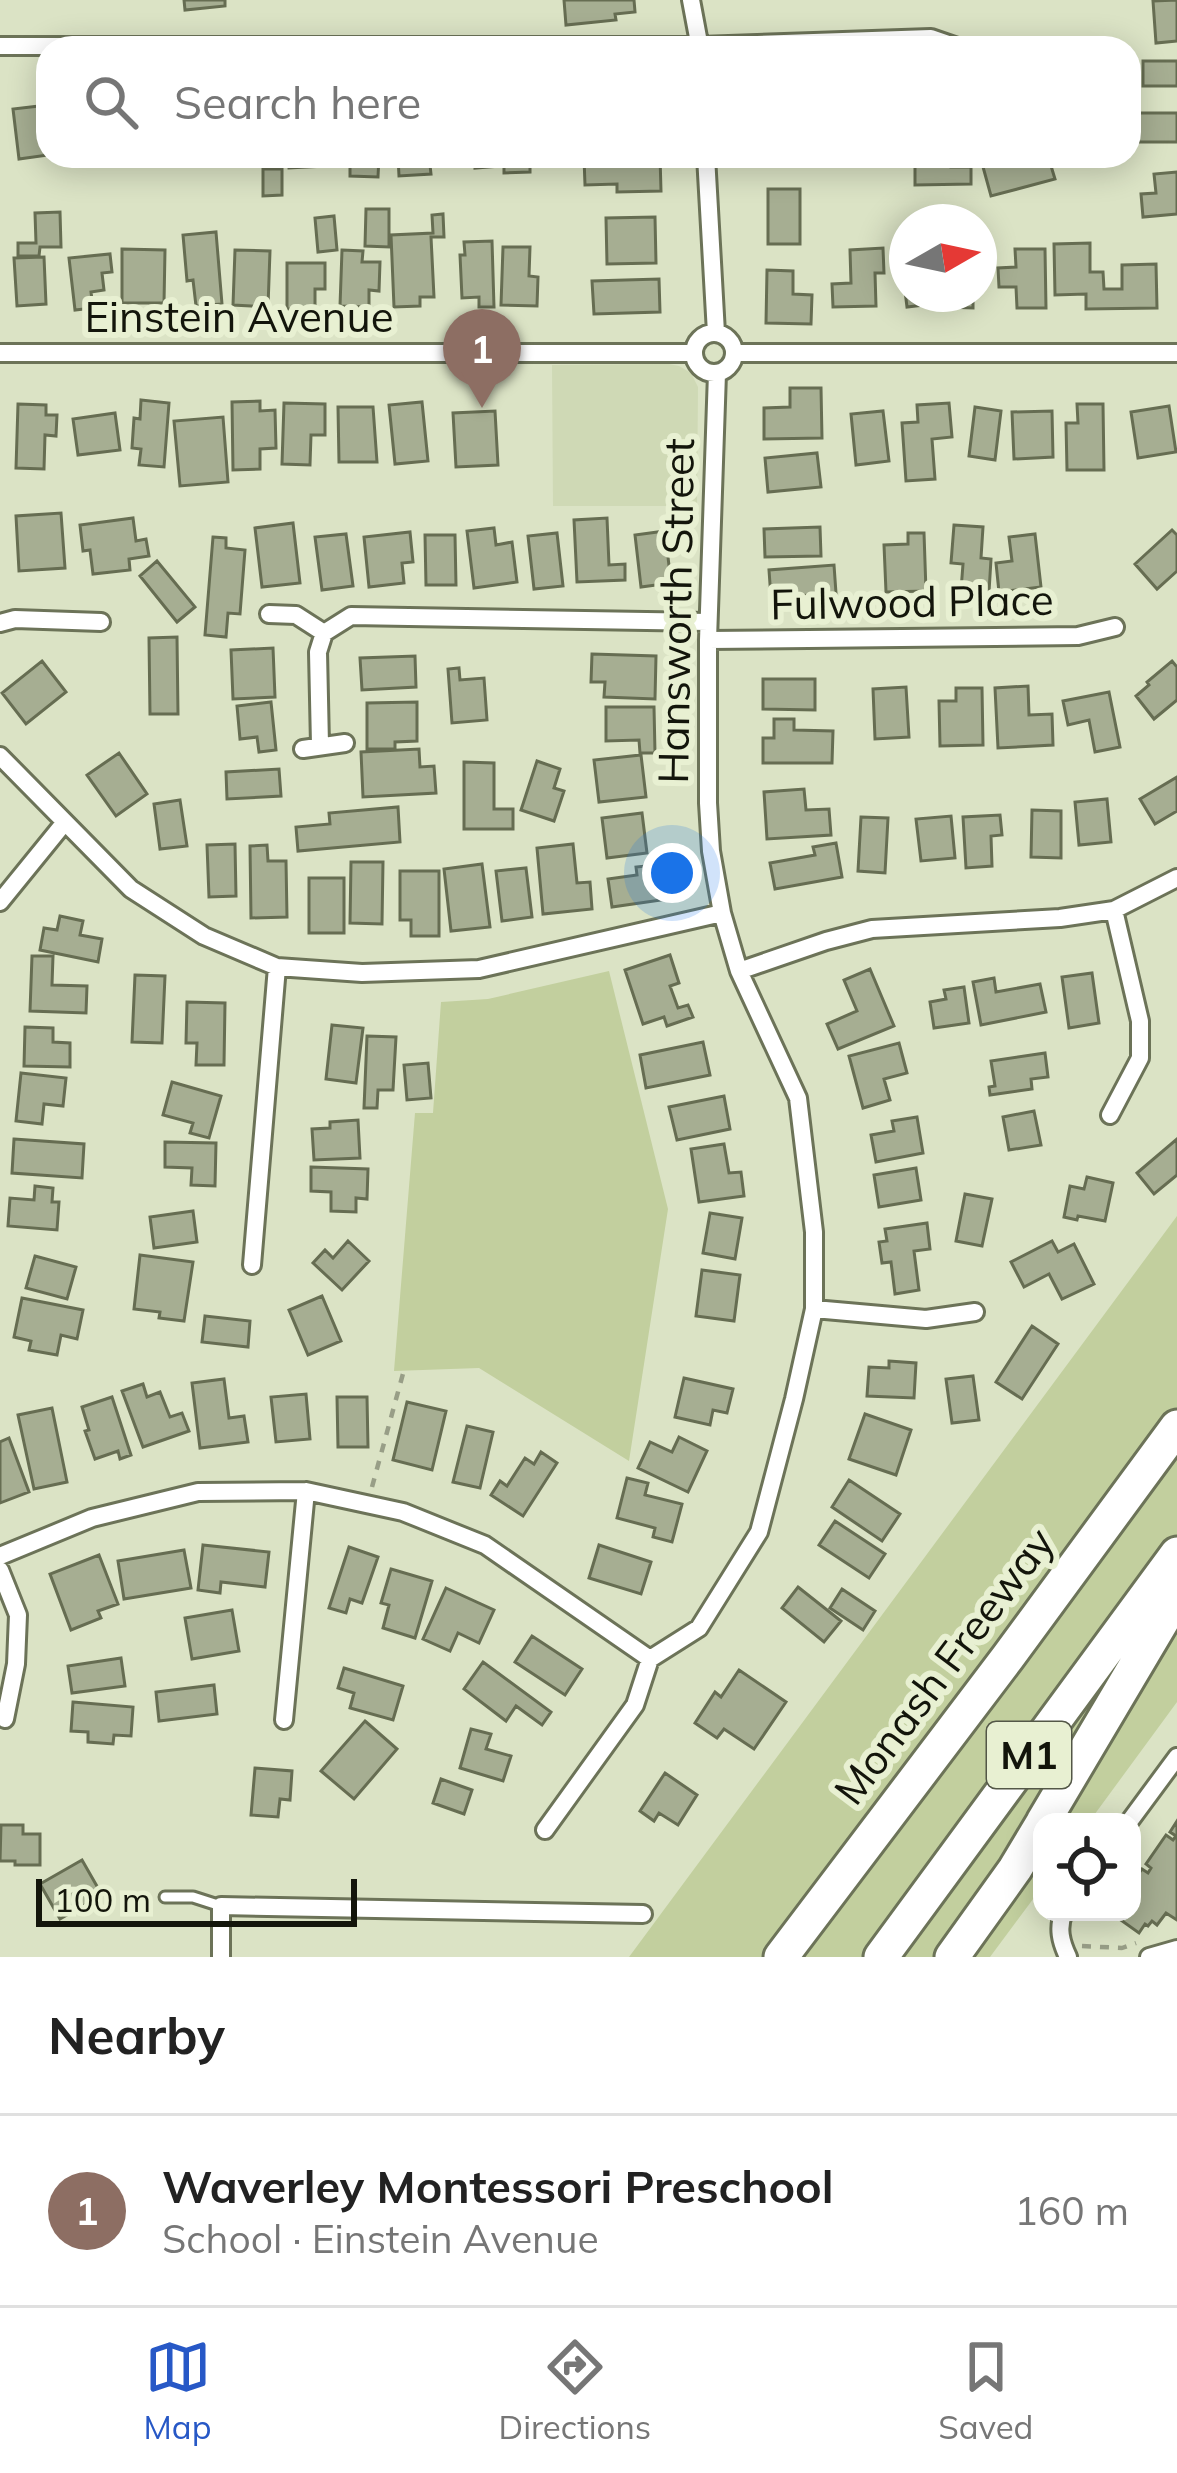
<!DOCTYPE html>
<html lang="en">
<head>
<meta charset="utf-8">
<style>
  body { margin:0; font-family:Mulish,sans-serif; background:#f6f6f6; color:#222 }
  .controls { position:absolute; right:36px; bottom:36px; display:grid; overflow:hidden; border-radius:24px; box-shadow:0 6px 30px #0003 }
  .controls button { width:108px; height:108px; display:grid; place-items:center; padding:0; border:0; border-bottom:3px solid #e0e0e0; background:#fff; color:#222; font:60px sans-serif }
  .compass { position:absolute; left:889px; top:204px; width:108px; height:108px; border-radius:50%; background:#fff; box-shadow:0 6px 30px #0003; rotate:81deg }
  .scale { position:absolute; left:36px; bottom:30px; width:321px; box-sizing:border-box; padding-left:12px; border:6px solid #13150b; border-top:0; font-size:33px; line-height:42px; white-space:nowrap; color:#13150b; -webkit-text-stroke:9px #e8f0d2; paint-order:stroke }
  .you { position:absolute; left:672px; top:873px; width:42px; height:42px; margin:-30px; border:9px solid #fff; border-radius:50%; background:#1a73e8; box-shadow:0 0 0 18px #1a73e833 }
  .badge { display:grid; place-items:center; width:78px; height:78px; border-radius:50%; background:#2758c6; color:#fff; font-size:39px; font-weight:700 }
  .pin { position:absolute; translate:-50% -99px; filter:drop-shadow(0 3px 6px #0008) }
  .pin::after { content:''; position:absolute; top:63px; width:42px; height:36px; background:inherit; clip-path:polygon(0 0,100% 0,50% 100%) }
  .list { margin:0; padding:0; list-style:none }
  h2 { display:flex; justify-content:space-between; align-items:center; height:156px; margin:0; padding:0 48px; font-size:51px }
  h2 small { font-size:39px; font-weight:400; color:#767676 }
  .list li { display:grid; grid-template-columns:78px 1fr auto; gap:36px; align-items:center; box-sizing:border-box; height:192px; padding:0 48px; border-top:3px solid #e0e0e0 }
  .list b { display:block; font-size:45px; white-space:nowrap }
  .list p { margin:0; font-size:39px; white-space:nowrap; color:#767676 }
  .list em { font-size:39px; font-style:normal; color:#767676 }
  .icon { flex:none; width:66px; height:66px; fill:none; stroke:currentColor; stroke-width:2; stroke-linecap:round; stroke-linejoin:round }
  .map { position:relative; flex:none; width:1177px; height:1957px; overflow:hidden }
  .search { position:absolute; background:#fff; box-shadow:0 6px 30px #0003; left:36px; right:36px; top:36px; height:132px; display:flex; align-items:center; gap:30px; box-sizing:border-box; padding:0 42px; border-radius:36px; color:#767676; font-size:45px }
  .sheet { height:348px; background:#fff }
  nav { display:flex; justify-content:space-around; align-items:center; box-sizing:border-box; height:168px; border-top:3px solid #e0e0e0; background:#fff; font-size:33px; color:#767676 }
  nav a { display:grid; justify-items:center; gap:6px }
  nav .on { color:#2758c6 }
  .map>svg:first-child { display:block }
</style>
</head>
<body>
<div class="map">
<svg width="1177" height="1957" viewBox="0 0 1177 1957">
  <rect width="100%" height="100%" fill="#dbe3c5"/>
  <path fill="#cfd9b5" d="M669,364L679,366L691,373L698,387L697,506H553L552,365Z"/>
  <path fill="#c2cf9e" d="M609,971L668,1209L629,1461L479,1368L394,1371L415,1113H433L441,1002L488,999Z
    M1177,1216V1702L1089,1822H1042V1887L990,1957H629Z"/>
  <path fill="#a6ae92" stroke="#666d52" stroke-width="3" d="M184,0H225V6L185,10Z
    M564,0H634L635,12L615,14L616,20L566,25Z
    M1177,0V41L1156,43L1153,1Z
    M1143,61H1177V86H1143Z
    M48,105V155L19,159L13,109Z
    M1138,113H1177V142H1138Z
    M288,156H324L325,166L289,168Z
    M350,156H379L378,177L350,176Z
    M398,156H429L431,174L399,176Z
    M475,156H499V166L475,168Z
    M504,156H530V172L504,173Z
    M660,156L661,191L617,192V184L585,185L584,158Z
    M915,156H951V167H971V184L915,185Z
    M980,156H1048L1055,179L991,196Z
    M263,169H282V195L263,196Z
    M1177,172V214L1143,217L1141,194L1156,193L1154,174Z
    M768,189H800V244H768Z
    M366,209H389V247L365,246Z
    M60,212L61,247H40L39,256H18V243H36L35,213Z
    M443,214L444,237H431L434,297H420V306L394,307L391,235L433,233L432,215Z
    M334,216L337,250L318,252L315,218Z
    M655,217L656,263L607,264L606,218Z
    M216,232L222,304L196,306L193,280L187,281L183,235Z
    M492,241L494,307H479V297L462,298L460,255H465L464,242Z
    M1090,243V272H1103L1104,289H1122V265L1156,264L1157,308L1086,309V294L1055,295L1054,244Z
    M503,247H530L529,276L538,277L537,306L501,305Z
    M883,248L884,273H875L876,306L833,307L832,284L851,283L850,250Z
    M122,249L165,250L164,303H122Z
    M1015,249H1045L1046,308H1017L1016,287H999L998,268L1016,267Z
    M235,250L270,251L268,307L233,305Z
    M342,250L363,251L362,262H380L379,291L369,290V307L340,306Z
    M110,254L112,272L102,273L104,290L91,292L93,308L75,310L69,258Z
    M44,257L46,304L17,306L14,258Z
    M907,257V294H940L941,303L907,307L901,258Z
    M287,263H325V289H315V309H287Z
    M767,270L793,271V294L812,295L811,324L766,323Z
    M659,279L660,312L594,314L592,281Z
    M944,294H973V308L944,307Z
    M790,388H821L822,438L764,439V408L790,407Z
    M141,400L169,403L164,467L139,465L141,449L132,448L134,418L140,419Z
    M260,401V411L275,410L276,448L260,449V469L233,470L232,402Z
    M422,402L428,461L395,464L389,405Z
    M284,403L325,404V435H311L310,465L282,464Z
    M949,403L952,437L932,439L935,479L906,481L902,423L918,422L917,405Z
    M18,404L46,405V415H57L56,436L45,435L44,469L16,468Z
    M1077,404H1103L1104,470H1067L1066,423H1078Z
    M1169,406L1176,452L1138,458L1131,412Z
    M338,407H373L377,462H339Z
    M975,407L1001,411L995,460L969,456Z
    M495,411L498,465L456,467L453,413Z
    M883,411L889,461L856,465L851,414Z
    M1052,411L1053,457L1014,459L1012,412Z
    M115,413L120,450L78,455L73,419Z
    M223,417L228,482L180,486L174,421Z
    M817,453L821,487L768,492L765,458Z
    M61,513L65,568L19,571L16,516Z
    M133,518L136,541L146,539L149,556L129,559L130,570L93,574L90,550L83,551L80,525Z
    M607,518L609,565L625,564V580L577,582L574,520Z
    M293,523L300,583L262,587L255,528Z
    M954,525L983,527L981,558L991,559L989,592L961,590L963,564L951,563Z
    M820,527L821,556L765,557L764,529Z
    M494,528L496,545L512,542L517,582L474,588L467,531Z
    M1172,530L1177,535V571L1157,589L1135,564Z
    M665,531L671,583L641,587L635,535Z
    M410,532L413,562L402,563L404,583L369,587L364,537Z
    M557,533L563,586L534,589L528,536Z
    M908,533H924L926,591L886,592L884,545L908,544Z
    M346,534L353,586L322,590L315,537Z
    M1035,534L1041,587L999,592L996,563L1012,561L1009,537Z
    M425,535H455L456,585H426Z
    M213,537L226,538V548L245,550L240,614L228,613L226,637L205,635Z
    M157,561L195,607L177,622L140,576Z
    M834,565L836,593L771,598L769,570Z
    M177,637L178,714H150L149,638Z
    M273,648L275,697L233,699L231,650Z
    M592,654L656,656L655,699L604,697L605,682H591Z
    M415,656L416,687L362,690L360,658Z
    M42,661L66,692L26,724L2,693Z
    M1172,661L1177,667V700L1154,719L1136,696L1149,685L1147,682Z
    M459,668L460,680L484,678L487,720L452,723L448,669Z
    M763,679H815V710L763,709Z
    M1028,686L1029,715L1052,714L1053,745L998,748L995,688Z
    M906,687L909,737L875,739L873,689Z
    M956,688H982L983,745L940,746L939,701H956Z
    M1109,692L1120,747L1095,752L1089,720L1068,725L1063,701Z
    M271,702L276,750L259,752L257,737L240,739L237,706Z
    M417,702V741L395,742V749H367V703Z
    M606,707H654L655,753H640L639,740L606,741Z
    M774,719H794V730L833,731L832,763H763V738H774Z
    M419,749L420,767L434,766L436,793L363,797L361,752Z
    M119,753L147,794L116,816L87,775Z
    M641,755L646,797L599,802L594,760Z
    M537,761L560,769L554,788L564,791L554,821L521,810Z
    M464,762L494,763V809H513V829H464Z
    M279,769L281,796L227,799L226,772Z
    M1177,777V811L1155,824L1140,799Z
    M804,789L806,810L829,809L831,835L767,839L764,792Z
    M1107,799L1111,842L1079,845L1075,802Z
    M180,800L187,846L160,849L154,804Z
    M398,807L400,842L298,851L296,827L330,824L329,813Z
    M1032,810L1061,811V858L1031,857Z
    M642,813L647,853L607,858L602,818Z
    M1000,815L1002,835L991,836L992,866L966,868L963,817Z
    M951,816L955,858L921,861L916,819Z
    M861,817L888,818L885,873L858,871Z
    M836,843L842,877L775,889L770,863L815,855L813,847Z
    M235,844L236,896L209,897L207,845Z
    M573,844L577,883L590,882L592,909L543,914L537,848Z
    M267,845L268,861H286L287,917L251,918L250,846Z
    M351,862H383L382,924L350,923Z
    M482,864L490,927L451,931L444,869Z
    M656,865L661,900L612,907L608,879L637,875L636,867Z
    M526,868L532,917L502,921L496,871Z
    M400,871H439V936H411V920H400Z
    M309,878H344V933H309Z
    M60,916L83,921L80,935L102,939L98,962L40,950L44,928L57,930Z
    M670,955L679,983L670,986L678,1008L688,1005L693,1017L667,1026L664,1017L643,1024L625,970Z
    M32,956H53L52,985L87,986L86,1013L30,1011Z
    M870,969L894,1026L838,1049L827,1024L857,1011L844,980Z
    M1092,973L1099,1023L1069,1028L1062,977Z
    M135,975L165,976L162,1043L132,1042Z
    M994,978L996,992L1040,984L1046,1012L981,1025L973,982Z
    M964,987L969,1023L934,1028L930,1002L946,999L944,990Z
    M187,1002L225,1003L224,1065H196L197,1043H186Z
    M332,1025L363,1028L356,1083L326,1079Z
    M25,1027L53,1028V1042L70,1043V1067L24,1066Z
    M367,1036L396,1037L393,1090H378L377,1108H364Z
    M703,1042L710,1075L646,1088L640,1055Z
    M899,1043L907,1073L884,1079L890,1100L863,1108L849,1056Z
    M1045,1053L1048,1077L1031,1079L1032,1089L990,1095L989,1087L995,1086L991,1061Z
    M428,1063L431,1098L407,1100L404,1065Z
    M21,1073L66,1078L63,1106L44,1104L42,1124L16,1121Z
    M172,1082L221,1096L209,1138L190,1133L193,1123L163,1115Z
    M724,1096L730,1129L677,1140L669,1107Z
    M1034,1111L1041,1145L1009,1150L1003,1117Z
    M917,1117L923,1153L876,1162L871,1135L894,1131L892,1121Z
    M358,1120L360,1158L314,1160L312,1129L330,1128V1122Z
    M14,1139L84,1144L82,1178L12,1173Z
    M1177,1139V1175L1154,1194L1137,1173Z
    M165,1142L216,1143L215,1186L191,1185L192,1168L165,1167Z
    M724,1144L729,1173L741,1172L744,1196L699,1202L691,1149Z
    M311,1167L368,1169L367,1199L356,1198V1212L331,1211V1192L311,1191Z
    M916,1168L921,1200L879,1207L874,1175Z
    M1087,1177L1113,1183L1105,1221L1078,1216L1077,1220L1064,1217L1070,1186L1084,1189Z
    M35,1186L53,1188L52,1202H59L57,1230L8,1226L10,1198L34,1200Z
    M965,1194L992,1199L982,1246L956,1241Z
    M193,1211L197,1242L154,1248L150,1217Z
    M710,1213L742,1218L735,1259L703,1253Z
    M927,1223L930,1249L914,1251L919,1290L895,1294L891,1262L882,1263L879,1242L887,1241L885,1229Z
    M348,1241L369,1261L342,1290L313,1263L325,1250L333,1258Z
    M1052,1241L1058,1252L1074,1244L1094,1284L1062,1299L1049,1274L1024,1287L1011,1262Z
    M140,1255L193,1262L184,1321L159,1318L160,1312L134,1309Z
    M35,1256L76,1267L67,1299L26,1288Z
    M702,1270L740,1275L734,1321L696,1316Z
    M322,1296L341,1341L308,1355L289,1310Z
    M22,1298L83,1310L77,1339L61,1335L57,1355L29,1350L31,1341L14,1337Z
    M205,1316L250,1321L248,1347L202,1342Z
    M1032,1326L1058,1344L1022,1399L996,1382Z
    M889,1361L916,1363L914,1398L867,1396L869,1367L889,1368Z
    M973,1376L979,1420L952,1423L946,1379Z
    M684,1378L733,1389L727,1413L713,1410L710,1425L675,1417Z
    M224,1379L229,1418L244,1416L248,1442L200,1448L192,1383Z
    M143,1384L147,1397L160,1392L170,1417L182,1413L189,1431L143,1447L122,1391Z
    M306,1394L310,1439L276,1442L271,1397Z
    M112,1397L131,1455L120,1459L118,1451L95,1459L85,1431L89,1430L82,1407Z
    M337,1397H367L368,1447H338Z
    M407,1402L446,1411L432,1470L393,1460Z
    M52,1408L67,1482L34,1489L18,1415Z
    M865,1414L911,1430L896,1475L849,1459Z
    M467,1426L493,1432L480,1488L453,1482Z
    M679,1437L707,1451L688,1492L638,1468L650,1442L672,1452Z
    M9,1438L29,1492L0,1503V1442Z
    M541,1452L557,1463L523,1516L491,1495L500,1481L507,1486L525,1458L534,1464Z
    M627,1478L648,1483L645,1495L682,1504L672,1542L653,1537L655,1528L617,1518Z
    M849,1480L900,1514L882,1541L832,1507Z
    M835,1521L885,1554L869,1578L819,1545Z
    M203,1545L269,1552L265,1587L221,1582L220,1593L198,1590Z
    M599,1545L651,1562L641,1594L589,1578Z
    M349,1547L378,1557L362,1603L350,1599L346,1613L329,1608Z
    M184,1550L191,1588L124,1599L118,1561Z
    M99,1555L118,1604L98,1611L101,1618L71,1630L50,1574Z
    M391,1569L432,1581L415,1638L383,1628L389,1605L381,1603Z
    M798,1587L841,1621L824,1642L782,1608Z
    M446,1588L494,1610L479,1643L458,1633L450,1651L423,1639Z
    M842,1589L875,1611L863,1630L830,1608Z
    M232,1610L239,1651L192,1659L185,1618Z
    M532,1636L582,1669L565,1695L515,1662Z
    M121,1658L125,1686L72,1693L68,1666Z
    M483,1662L551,1712L542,1725L516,1706L506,1721L464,1689Z
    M344,1668L403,1686L393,1720L350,1708L354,1693L338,1688Z
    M739,1670L786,1702L754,1749L724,1729L717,1738L695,1723L715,1692L721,1697Z
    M214,1685L217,1714L159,1721L156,1692Z
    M73,1702L133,1707L131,1736L114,1735L113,1744L88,1742V1732L71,1731Z
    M365,1721L397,1749L354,1799L321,1771Z
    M471,1729L491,1734L486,1749L511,1756L503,1781L460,1768Z
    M255,1768L292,1771L290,1800L280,1799L278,1817L251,1815Z
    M665,1773L697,1795L678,1825L659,1813L654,1821L640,1811Z
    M441,1779L472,1790L464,1814L433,1803Z
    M1177,1821V1920L1166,1913L1157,1925L1152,1921L1148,1926L1145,1924L1139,1933L1111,1913L1132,1912V1883L1142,1869L1148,1873L1151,1868L1146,1864L1166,1835L1173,1840L1176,1836L1170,1832Z
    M1,1825H23V1834H40V1865H15V1861H0Z
    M82,1860L102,1895L60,1919L40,1884Z"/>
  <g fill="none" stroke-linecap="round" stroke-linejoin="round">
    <g stroke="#6c7358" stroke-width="15">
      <path id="lane" d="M165,1897H193L221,1906"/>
    </g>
    <g stroke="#6c7358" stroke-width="22">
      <path id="street" d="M691,0L700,48
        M0,46H700L931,38L960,48
        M706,156L716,333
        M694 353a20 20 0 1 1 40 0a20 20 0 1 1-40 0Z
        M0,353H694
        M735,353H1177
        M269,614L296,615L324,633
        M0,623L15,619L101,622
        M708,640L1078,636L1115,627
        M320,745L318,652L324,633L351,616L708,622
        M303,749L345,743
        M0,756L131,889L204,936L277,967L362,973L479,969L722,913
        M0,902L65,822
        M739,971L826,941L872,929L1060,918L1114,910L1177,878
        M1110,1115L1140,1058V1021L1114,910
        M252,1265L277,967
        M814,1309L926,1319L975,1312
        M0,1556L92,1518L198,1492L306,1491L403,1512L485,1545L650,1659
        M0,1570L18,1615L16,1664L5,1719
        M284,1720L306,1491
        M1129,1822L1177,1757
        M545,1830L635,1705L650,1659L699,1628L759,1532L794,1399L814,1309V1232L798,1098L739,971L722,913L711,851L708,803V640L717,373
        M1064,1912C1057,1928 1061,1942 1068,1957
        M221,1957V1906L643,1914
        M1149,1957L1177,1949"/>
    </g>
    <g stroke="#6c7358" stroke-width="39">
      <path id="highway" d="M1043,1822L1177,1596
        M781,1957L1008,1657L1177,1427
        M881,1957L1177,1554
        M952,1957L1015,1869L1042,1824"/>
    </g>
    <path stroke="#989e87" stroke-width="4.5" stroke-dasharray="9 9" stroke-linecap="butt" d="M372,1487L404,1370
      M1082,1946L1122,1948L1136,1943"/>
    <use href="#lane" stroke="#fff" stroke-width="9"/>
    <use href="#street" stroke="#fff" stroke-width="16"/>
    <use href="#highway" stroke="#fff" stroke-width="33"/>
  </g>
  <g text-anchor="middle" stroke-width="12" stroke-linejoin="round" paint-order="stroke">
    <rect fill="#e8f0d2" stroke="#535747" stroke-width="3" x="987" y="1722" width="84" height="66" rx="9"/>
    <g font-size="39" font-weight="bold" fill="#13150b">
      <text x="1029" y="1769">M1</text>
    </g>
    <g font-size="42" fill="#13150b" stroke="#e8f0d2">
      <text x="239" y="332">Einstein Avenue</text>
      <text transform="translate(912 602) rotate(-1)" y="15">Fulwood Place</text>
      <text transform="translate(676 611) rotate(-89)" y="15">Hansworth Street</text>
      <text transform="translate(944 1666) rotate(-53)" y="15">Monash Freeway</text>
    </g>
  </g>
</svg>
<div class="controls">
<button><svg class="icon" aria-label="locate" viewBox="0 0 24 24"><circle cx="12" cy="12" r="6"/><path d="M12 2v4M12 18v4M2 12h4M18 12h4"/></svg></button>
</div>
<svg class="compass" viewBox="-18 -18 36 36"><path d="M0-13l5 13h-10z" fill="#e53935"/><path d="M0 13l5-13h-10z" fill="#767676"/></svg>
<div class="scale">100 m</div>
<div class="you"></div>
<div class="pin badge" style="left:482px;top:408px;background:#8d6e63">1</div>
<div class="search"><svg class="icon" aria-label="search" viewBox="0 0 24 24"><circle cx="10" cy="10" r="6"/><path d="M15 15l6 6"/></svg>Search here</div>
</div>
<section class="sheet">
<h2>Nearby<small></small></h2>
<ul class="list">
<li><span class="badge" style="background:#8d6e63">1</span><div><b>Waverley Montessori Preschool</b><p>School · Einstein Avenue</p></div><em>160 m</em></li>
</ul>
</section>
<nav>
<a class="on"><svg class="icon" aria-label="map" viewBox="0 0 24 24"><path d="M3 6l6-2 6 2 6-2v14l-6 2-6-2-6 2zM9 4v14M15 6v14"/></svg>Map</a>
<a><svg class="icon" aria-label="directions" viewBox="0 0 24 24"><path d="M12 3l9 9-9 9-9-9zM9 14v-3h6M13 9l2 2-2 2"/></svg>Directions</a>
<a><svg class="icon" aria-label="saved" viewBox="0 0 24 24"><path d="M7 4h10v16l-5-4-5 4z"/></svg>Saved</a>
</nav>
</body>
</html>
